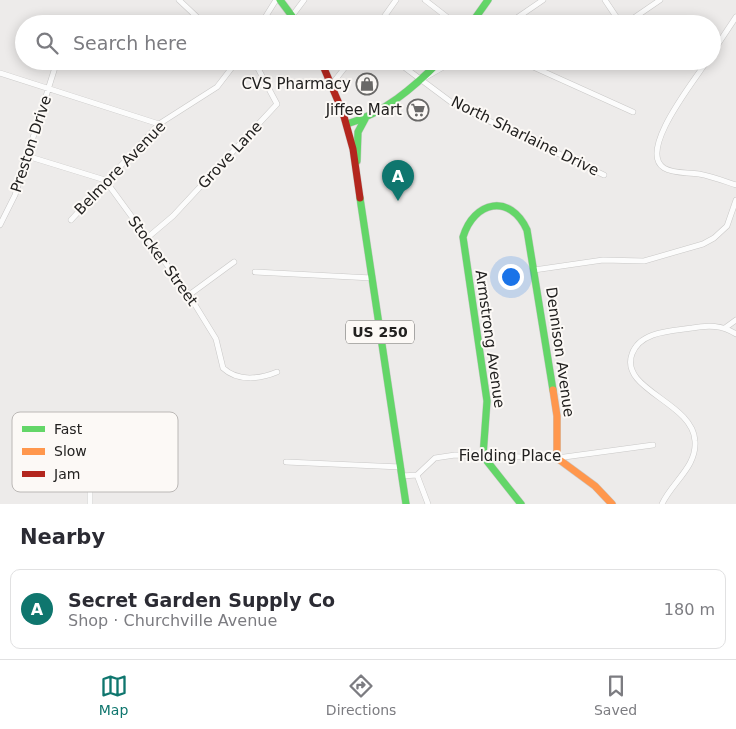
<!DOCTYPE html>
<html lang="en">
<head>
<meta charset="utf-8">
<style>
  body { margin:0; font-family:"DejaVu Sans",sans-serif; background:#f7f7f7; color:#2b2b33 }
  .you { position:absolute; left:510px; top:276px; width:18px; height:18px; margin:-12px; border:4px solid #fff; border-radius:50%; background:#1a73e8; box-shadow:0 0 0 8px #1a73e833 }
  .badge { display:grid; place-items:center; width:32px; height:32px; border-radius:50%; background:#0f766e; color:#fff; font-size:16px; font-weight:700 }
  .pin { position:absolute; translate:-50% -41px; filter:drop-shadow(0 1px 2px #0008) }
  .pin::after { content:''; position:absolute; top:26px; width:18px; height:15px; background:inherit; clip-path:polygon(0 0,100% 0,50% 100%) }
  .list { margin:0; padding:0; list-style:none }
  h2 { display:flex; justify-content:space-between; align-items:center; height:65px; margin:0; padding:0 20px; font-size:21px }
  h2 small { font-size:16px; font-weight:400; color:#7c7c81 }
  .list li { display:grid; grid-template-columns:32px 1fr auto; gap:15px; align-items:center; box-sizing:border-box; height:80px; margin:0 10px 10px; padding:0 10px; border:1px solid #e1e1e2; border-radius:10px }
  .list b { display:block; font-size:19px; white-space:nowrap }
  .list p { margin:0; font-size:16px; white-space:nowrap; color:#7c7c81 }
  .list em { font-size:16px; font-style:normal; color:#7c7c81 }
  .icon { flex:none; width:28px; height:28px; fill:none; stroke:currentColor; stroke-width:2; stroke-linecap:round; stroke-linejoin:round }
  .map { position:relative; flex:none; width:736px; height:504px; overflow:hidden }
  .search { position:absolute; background:#fff; box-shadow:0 2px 12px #0003; left:15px; right:15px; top:15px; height:55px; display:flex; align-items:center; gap:12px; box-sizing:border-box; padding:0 18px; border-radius:28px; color:#7c7c81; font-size:19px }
  .sheet { height:155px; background:#fff }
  nav { display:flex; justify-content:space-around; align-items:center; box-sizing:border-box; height:70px; border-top:1px solid #e1e1e2; background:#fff; font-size:14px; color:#7c7c81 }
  nav a { display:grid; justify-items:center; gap:2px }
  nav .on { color:#0f766e }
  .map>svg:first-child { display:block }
</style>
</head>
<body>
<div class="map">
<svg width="736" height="504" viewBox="0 0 736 504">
  <rect width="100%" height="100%" fill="#edebea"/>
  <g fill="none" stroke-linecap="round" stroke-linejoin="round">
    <g stroke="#c9c8c7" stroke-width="6">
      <path id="street" d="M179,0L197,17L192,24
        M425,0L456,24
        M605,0L621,24
        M292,16L304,0
        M261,24L276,0
        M379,24L396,0
        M508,24L543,0
        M625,24L660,0
        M712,53L736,17
        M396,61L455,105L604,175
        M520,61L633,112
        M707,61C695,80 637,151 664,168C674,174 688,172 699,174C711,176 724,181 736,185
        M0,73L159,124
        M424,78L454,61
        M332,84L350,61
        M27,156L105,180L189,295L216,339L223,368C238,382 260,379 277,372
        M71,220L159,124L217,87L237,61
        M0,225L15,195L57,61
        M147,238L173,216L277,104L254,61
        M534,270L603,260L644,261L703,244L714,238L727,226L736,200
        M255,272L372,278
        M189,295L234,262
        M725,328L736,320
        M286,462L401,467
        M417,475L428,504
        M402,476L417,475L435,458L455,455L557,458L653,445
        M90,504V448L86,434V423L91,417C101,424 94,439 90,448
        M662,504C672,482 697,467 695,441C693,402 619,390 632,354C640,331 672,331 692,328C708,325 722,325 736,334"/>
    </g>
    <g stroke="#c9c8c7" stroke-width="8">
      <path id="fast" d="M280,0L298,24
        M471,24L488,0
        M347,124C384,113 413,88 440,61
        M357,161L358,132L365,119
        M360,198L406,504
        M521,504L483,456L487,401L463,237C474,201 510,193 527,230L553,390"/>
    </g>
    <g stroke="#c9c8c7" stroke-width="8">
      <path id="slow" d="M553,390L557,416V458L595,486L612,504"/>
    </g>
    <g stroke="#c9c8c7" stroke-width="8">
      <path id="jam" d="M321,61L343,113L353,149L360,198"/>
    </g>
    <use href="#street" stroke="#fcfcfc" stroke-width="5"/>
    <use href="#fast" stroke="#63d668" stroke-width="7"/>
    <use href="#slow" stroke="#ff974d" stroke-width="7"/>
    <use href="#jam" stroke="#b3261e" stroke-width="7"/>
  </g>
  <defs>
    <g id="shop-ring" transform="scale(1.125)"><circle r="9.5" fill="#fcf9f6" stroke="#696867" stroke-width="1.5"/><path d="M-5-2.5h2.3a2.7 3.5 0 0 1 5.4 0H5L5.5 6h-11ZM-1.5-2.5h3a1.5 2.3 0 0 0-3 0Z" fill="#696867"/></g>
    <g id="supermarket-ring" transform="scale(1.125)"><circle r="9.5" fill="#fcf9f6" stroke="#696867" stroke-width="1.5"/><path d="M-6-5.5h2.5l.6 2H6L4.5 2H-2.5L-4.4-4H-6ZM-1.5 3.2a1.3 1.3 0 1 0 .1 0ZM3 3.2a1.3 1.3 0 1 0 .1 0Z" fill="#696867"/></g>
  </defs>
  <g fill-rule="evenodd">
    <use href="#shop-ring" x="367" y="84"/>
    <use href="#supermarket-ring" x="418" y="110"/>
  </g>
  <g text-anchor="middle" stroke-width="4" stroke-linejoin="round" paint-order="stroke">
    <rect fill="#fcf9f6" stroke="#636260" stroke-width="1" x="346" y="320.5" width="68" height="23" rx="4"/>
    <g font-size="14" font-weight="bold" fill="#222120">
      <text x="380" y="337">US 250</text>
    </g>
    <g font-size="15" fill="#222120" stroke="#fcf9f6" text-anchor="end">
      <text x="351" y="89">CVS Pharmacy</text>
      <text x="402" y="115">Jiffee Mart</text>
    </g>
    <g font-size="15" fill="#222120" stroke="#fcf9f6">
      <text transform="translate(525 136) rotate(26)" y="5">North Sharlaine Drive</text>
      <text transform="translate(31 144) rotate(-72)" y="5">Preston Drive</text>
      <text transform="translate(230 155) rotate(-47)" y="5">Grove Lane</text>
      <text transform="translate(120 168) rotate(-46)" y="5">Belmore Avenue</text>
      <text transform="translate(163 261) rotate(54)" y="5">Stocker Street</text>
      <text transform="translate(490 339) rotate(82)" y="5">Armstrong Avenue</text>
      <text transform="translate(560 352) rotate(82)" y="5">Dennison Avenue</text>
      <text x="510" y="461">Fielding Place</text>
    </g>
  </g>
  <rect x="12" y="412" width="166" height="80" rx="8" fill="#fcf9f6" stroke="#bbb8b6" stroke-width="1"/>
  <rect x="22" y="426" width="23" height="6" fill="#63d668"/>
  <rect x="22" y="448" width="23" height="7" fill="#ff974d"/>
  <rect x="22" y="471" width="23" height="6" fill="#b3261e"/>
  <g font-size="14" fill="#222120">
    <text x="54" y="434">Fast</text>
    <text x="54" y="456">Slow</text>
    <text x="54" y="479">Jam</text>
  </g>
</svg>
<div class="you"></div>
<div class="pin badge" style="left:398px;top:201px">A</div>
<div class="search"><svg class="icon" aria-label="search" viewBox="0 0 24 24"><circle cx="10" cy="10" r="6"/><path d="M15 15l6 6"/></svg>Search here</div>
</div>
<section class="sheet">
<h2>Nearby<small></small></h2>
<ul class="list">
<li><span class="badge">A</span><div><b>Secret Garden Supply Co</b><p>Shop · Churchville Avenue</p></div><em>180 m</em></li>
</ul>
</section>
<nav>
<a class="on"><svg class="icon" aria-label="map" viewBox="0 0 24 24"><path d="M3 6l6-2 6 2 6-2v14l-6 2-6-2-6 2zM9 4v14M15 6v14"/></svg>Map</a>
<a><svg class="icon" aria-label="directions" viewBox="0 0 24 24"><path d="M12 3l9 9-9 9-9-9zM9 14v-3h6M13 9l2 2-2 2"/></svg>Directions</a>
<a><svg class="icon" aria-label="saved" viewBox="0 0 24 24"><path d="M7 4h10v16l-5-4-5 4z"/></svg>Saved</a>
</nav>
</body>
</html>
